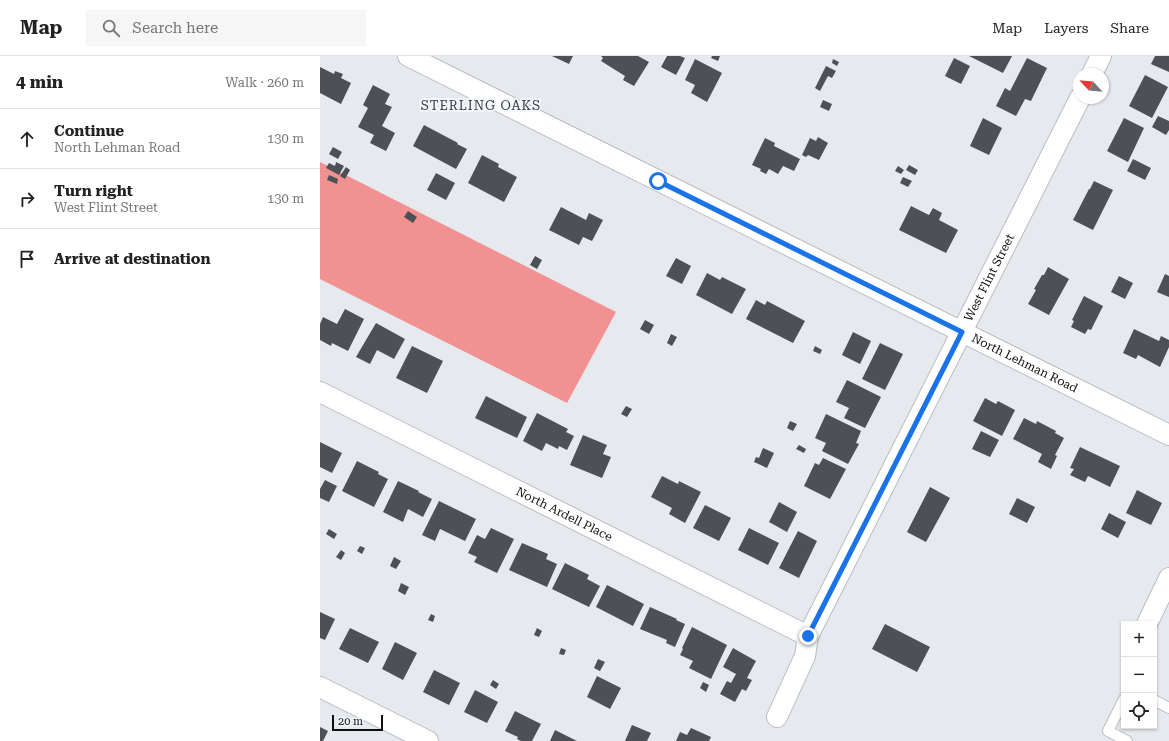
<!DOCTYPE html>
<html lang="en">
<head>
<meta charset="utf-8">
<style>
  body { margin:0; font-family:"Roboto Serif",serif; background:#f6f6f6; color:#222 }
  .controls { position:absolute; right:12px; bottom:12px; display:grid; overflow:hidden; border-radius:0px; box-shadow:0 1px 3px #0004 }
  .controls button { width:36px; height:36px; display:grid; place-items:center; padding:0; border:0; border-bottom:1px solid #e0e0e0; background:#fff; color:#222; font:20px sans-serif }
  .compass { position:absolute; left:753px; top:12px; width:36px; height:36px; border-radius:50%; background:#fff; box-shadow:0 1px 3px #0004; rotate:296deg }
  .scale { position:absolute; left:12px; bottom:10px; width:51px; box-sizing:border-box; padding-left:4px; border:2px solid #0d0e0f; border-top:0; font-size:11px; line-height:14px; white-space:nowrap; color:#0d0e0f; -webkit-text-stroke:3px #f3f7fb; paint-order:stroke }
  .stop { position:absolute; width:12px; height:12px; margin:-9px; border:3px solid #1a73e8; border-radius:50%; background:#fff }
  .stop.end { background:#1a73e8; border-color:#fff; box-shadow:0 1px 4px #0008 }
  .list { margin:0; padding:0; list-style:none }
  h2 { display:flex; justify-content:space-between; align-items:center; height:52px; margin:0; padding:0 16px; font-size:17px }
  h2 small { font-size:13px; font-weight:400; color:#767676 }
  .list li { display:grid; grid-template-columns:26px 1fr auto; gap:12px; align-items:center; box-sizing:border-box; height:60px; padding:0 16px; border-top:1px solid #e0e0e0 }
  .list b { display:block; font-size:15px; white-space:nowrap }
  .list p { margin:0; font-size:13px; white-space:nowrap; color:#767676 }
  .list em { font-size:13px; font-style:normal; color:#767676 }
  .icon { flex:none; width:22px; height:22px; fill:none; stroke:currentColor; stroke-width:2; stroke-linecap:round; stroke-linejoin:round }
  .map { position:relative; flex:none; width:849px; height:685px; overflow:hidden }
  header { display:flex; align-items:center; gap:24px; box-sizing:border-box; height:56px; padding:0 20px; background:#fff; border-bottom:1px solid #e0e0e0 }
  header strong { font-size:19px }
  nav { display:flex; gap:22px; margin-inline-start:auto; font-size:14px }
  .search { width:280px; height:36px; background:#f6f6f6; display:flex; align-items:center; gap:10px; box-sizing:border-box; padding:0 14px; border-radius:0px; color:#767676; font-size:15px }
  main { display:flex }
  aside { flex:1; background:#fff }
  .map>svg:first-child { display:block }
</style>
</head>
<body>
<header>
<strong>Map</strong>
<div class="search"><svg class="icon" aria-label="search" viewBox="0 0 24 24"><circle cx="10" cy="10" r="6"/><path d="M15 15l6 6"/></svg>Search here</div>
<nav><a>Map</a><a>Layers</a><a>Share</a></nav>
</header>
<main>
<aside>
<h2>4 min<small>Walk · 260 m</small></h2>
<ul class="list">
<li><svg class="icon" aria-label="ahead" viewBox="0 0 24 24"><path d="M12 20V5M6 11l6-6 6 6"/></svg><div><b>Continue</b><p>North Lehman Road</p></div><em>130 m</em></li>
<li><svg class="icon" aria-label="right" viewBox="0 0 24 24"><path d="M7 20v-9h11M14 6l5 5-5 5"/></svg><div><b>Turn right</b><p>West Flint Street</p></div><em>130 m</em></li>
<li><svg class="icon" aria-label="arrive" viewBox="0 0 24 24"><path d="M6 21V4h12l-3 4 3 4H6"/></svg><div><b>Arrive at destination</b></div></li>
</ul>
</aside>
<div class="map">
<svg width="849" height="685" viewBox="0 0 849 685">
  <rect width="100%" height="100%" fill="#e6e9ee"/>
  <path fill="#f19192" d="M0,106L296,256L247,347L0,223Z"/>
  <path fill="#4d5054" d="M232,0H253L249,8Z
    M281,0H318L329,6L314,30L303,24L305,20L281,5L283,2Z
    M347,0H360L365,2L356,19L341,11Z
    M392,0H400L398,5L391,2Z
    M649,0H692L683,17Z
    M835,0H849V16L831,8Z
    M634,2L650,10L641,28L625,20Z
    M707,2L727,12L711,45L705,43L696,60L676,50L685,32L690,35Z
    M375,3L402,17L387,46L371,37L375,29L365,24Z
    M513,3L519,6L517,10L512,7Z
    M506,10L516,15L512,22L508,20L500,35L495,32Z
    M0,11L14,18L15,15L23,18L21,22L31,27L21,48L0,37Z
    M825,19L848,31L832,62L809,50Z
    M53,29L70,38L65,48L72,51L62,70L75,77L66,95L50,87L54,79L38,71L48,52L43,49Z
    M503,44L512,48L509,55L500,51Z
    M838,60L849,65V74L846,79L832,71Z
    M663,62L682,72L669,99L650,90Z
    M804,62L824,72L808,106L787,95Z
    M104,69L138,87L137,88L147,93L136,113L93,90Z
    M498,81L508,87L499,104L488,99L486,101L482,99L490,82L496,85Z
    M445,82L455,87L454,90L480,103L474,115L463,110L458,118L449,113L446,118L440,115L441,113L432,109Z
    M13,91L22,96L18,103L9,98Z
    M162,99L179,108L178,111L197,121L184,146L148,127Z
    M813,103L831,112L825,124L807,115Z
    M16,106L24,110L19,119L6,112L9,107L15,110Z
    M589,109L598,114L595,119L586,114Z
    M578,110L584,114L581,118L575,115Z
    M26,111L30,114L25,123L20,120Z
    M116,117L135,127L126,144L107,134Z
    M9,119L18,123L17,128L7,124Z
    M583,121L592,125L588,131L580,127Z
    M774,125L793,134L773,174L753,164L769,133H770Z
    M591,150L609,159L613,152L622,157L619,164L638,174L626,197L579,174Z
    M241,151L266,164L269,157L283,164L272,185L263,181L259,189L229,174Z
    M88,155L97,161L93,167L84,161Z
    M215,200L222,204L217,213L210,209Z
    M356,202L371,210L362,228L346,220Z
    M728,211L749,223L729,259L708,248L716,234L714,233L722,219H724Z
    M387,217L400,224L402,221L426,233L412,258L376,239Z
    M845,218L849,220V241L837,236Z
    M799,220L813,227L805,243L791,236Z
    M764,240L783,250L771,274L768,273L765,278L751,271L754,265L752,264Z
    M436,244L445,249L447,245L485,265L473,287L426,263Z
    M25,253L44,263L28,295L12,287L11,290L0,284V268L3,261L17,268Z
    M325,264L334,269L329,278L320,273Z
    M56,267L85,283L74,303L57,294L50,308L36,301Z
    M814,273L839,285L841,280L849,284V291L840,311L818,299L816,303L803,297Z
    M533,276L551,285L540,308L522,299Z
    M351,278L357,281L352,290L347,287Z
    M560,287L583,298L565,334L542,323Z
    M92,290L123,305L107,337L76,322Z
    M495,290L502,294L500,298L493,295Z
    M527,324L561,341L545,372L524,362L529,352L516,346Z
    M166,340L207,361L197,382L155,362Z
    M665,342L676,348L678,345L695,354L682,380L653,365Z
    M306,350L312,353L307,361L301,358Z
    M217,357L248,373L246,376L254,380L247,394L239,390L238,393L226,387L222,395L203,385Z
    M506,358L541,375L536,387L539,388L528,408L502,395L506,387L495,382Z
    M704,362L716,368L717,365L736,375L735,377L744,382L735,399L737,400L731,413L718,406L722,398L693,383Z
    M470,365L477,368L473,375L467,372Z
    M661,375L679,384L670,401L652,393Z
    M263,379L287,389L283,398L291,401L282,422L250,409Z
    M0,386L22,397L12,417L0,411Z
    M479,389L486,393L484,397L476,393Z
    M760,391L800,410L790,431L768,420L765,426L750,419L754,413L750,412Z
    M443,392L454,397L447,412L434,406L436,401L439,402Z
    M503,402L526,413L510,443L484,430L495,407L499,409Z
    M37,405L59,416L58,418L68,423L54,451L22,435Z
    M342,420L358,428L359,425L381,436L365,467L349,458L352,452L331,441Z
    M5,424L17,430L9,446L0,442V433Z
    M78,425L99,435L98,436L112,443L103,461L88,453L83,466L63,456Z
    M610,431L630,442L606,486L587,476Z
    M817,434L842,447L831,469L806,457Z
    M697,442L715,451L707,467L689,458Z
    M119,445L156,463L145,485L120,473L115,485L102,479Z
    M459,446L477,456L467,476L449,466Z
    M385,449L411,462L399,485L373,472Z
    M789,457L806,466L798,482L781,473Z
    M171,472L194,483L177,517L154,506L157,501L148,497L157,479L165,483Z
    M429,472L459,487L448,509L418,494Z
    M9,473L17,478L14,483L6,478Z
    M478,475L497,485L479,522L459,512Z
    M202,487L228,498L226,503L237,508L227,531L189,514Z
    M40,490L45,492L42,498L37,495Z
    M21,494L25,497L21,504L16,501Z
    M74,501L81,505L76,513L70,510Z
    M245,507L269,519L267,523L280,530L269,551L232,533Z
    M81,527L89,531L85,539L78,535Z
    M287,529L324,548L313,570L276,551Z
    M330,551L357,563L356,564L365,568L355,591L346,587L347,584L320,573Z
    M0,556L15,563L5,584L0,582Z
    M111,558L115,560L113,566L108,564Z
    M565,568L610,591L597,616L552,593Z
    M372,571L407,589L391,623L369,612L373,605L360,599L363,593L362,592Z
    M30,572L59,586L48,607L19,593Z
    M217,572L222,575L219,581L214,579Z
    M75,586L97,597L83,624L62,613Z
    M241,592L246,594L244,599L239,598Z
    M413,592L436,605L427,622L432,624L426,635L422,633L415,646L400,638L407,625L411,627L416,618L403,611Z
    M278,603L285,606L280,615L274,612Z
    M114,614L140,627L129,649L103,636Z
    M277,620L301,632L290,653L267,641Z
    M173,624L179,628L176,633L170,629Z
    M383,626L389,629L386,636L380,632Z
    M155,634L178,646L167,667L144,656Z
    M195,655L221,668L212,685H201L197,683L198,681L185,675Z
    M312,669L331,677L327,685H305Z
    M0,671L8,675L3,685H0Z
    M371,672L391,681L389,685H356L360,676L367,679Z
    M235,674L257,685H230Z"/>
  <g fill="none" stroke-linecap="round" stroke-linejoin="round">
    <g stroke="#b9bcc0" stroke-width="12">
      <path id="lane" d="M804,643L788,675L807,685
        M834,644L849,652"/>
    </g>
    <g stroke="#b9bcc0" stroke-width="22">
      <g id="street">
        <path id="s1" d="M88,0L849,379"/>
        <path d="M772,18L781,0"/>
        <path id="s2" d="M0,336L488,580"/>
        <path d="M827,568L849,522"/>
        <path d="M0,631L108,685"/>
        <path id="s3" d="M457,661L485,600L488,580L760,42"/>
      </g>
    </g>
    <use href="#lane" stroke="#fff" stroke-width="10"/>
    <use href="#street" stroke="#fff" stroke-width="20"/>
  </g>
  <g fill="none" stroke-linecap="round" stroke-linejoin="round">
    <path stroke="#1a73e8" stroke-width="5" d="M338,125L642,276L488,580"/>
  </g>
  <g text-anchor="middle" stroke-width="4" stroke-linejoin="round" paint-order="stroke">
    <g font-size="12" fill="#0d0e0f" stroke="#f3f7fb">
      <text dy="4" stroke="none"><textPath href="#s3" startOffset="489">West Flint Street</textPath></text>
      <text dy="4" stroke="none"><textPath href="#s1" startOffset="689">North Lehman Road</textPath></text>
      <text dy="4" stroke="none"><textPath href="#s2" startOffset="273">North Ardell Place</textPath></text>
    </g>
    <g font-size="13" letter-spacing="1" fill="#383b3e" stroke="#f3f7fb">
      <text x="161" y="54">STERLING OAKS</text>
    </g>
  </g>
</svg>
<div class="controls">
<button>+</button>
<button>−</button>
<button><svg class="icon" aria-label="locate" viewBox="0 0 24 24"><circle cx="12" cy="12" r="6"/><path d="M12 2v4M12 18v4M2 12h4M18 12h4"/></svg></button>
</div>
<svg class="compass" viewBox="-18 -18 36 36"><path d="M0-13l5 13h-10z" fill="#e53935"/><path d="M0 13l5-13h-10z" fill="#767676"/></svg>
<div class="scale">20 m</div>
<div class="stop" style="left:338px;top:125px"></div>
<div class="stop end" style="left:488px;top:580px"></div>
</div>
</main>
</body>
</html>
